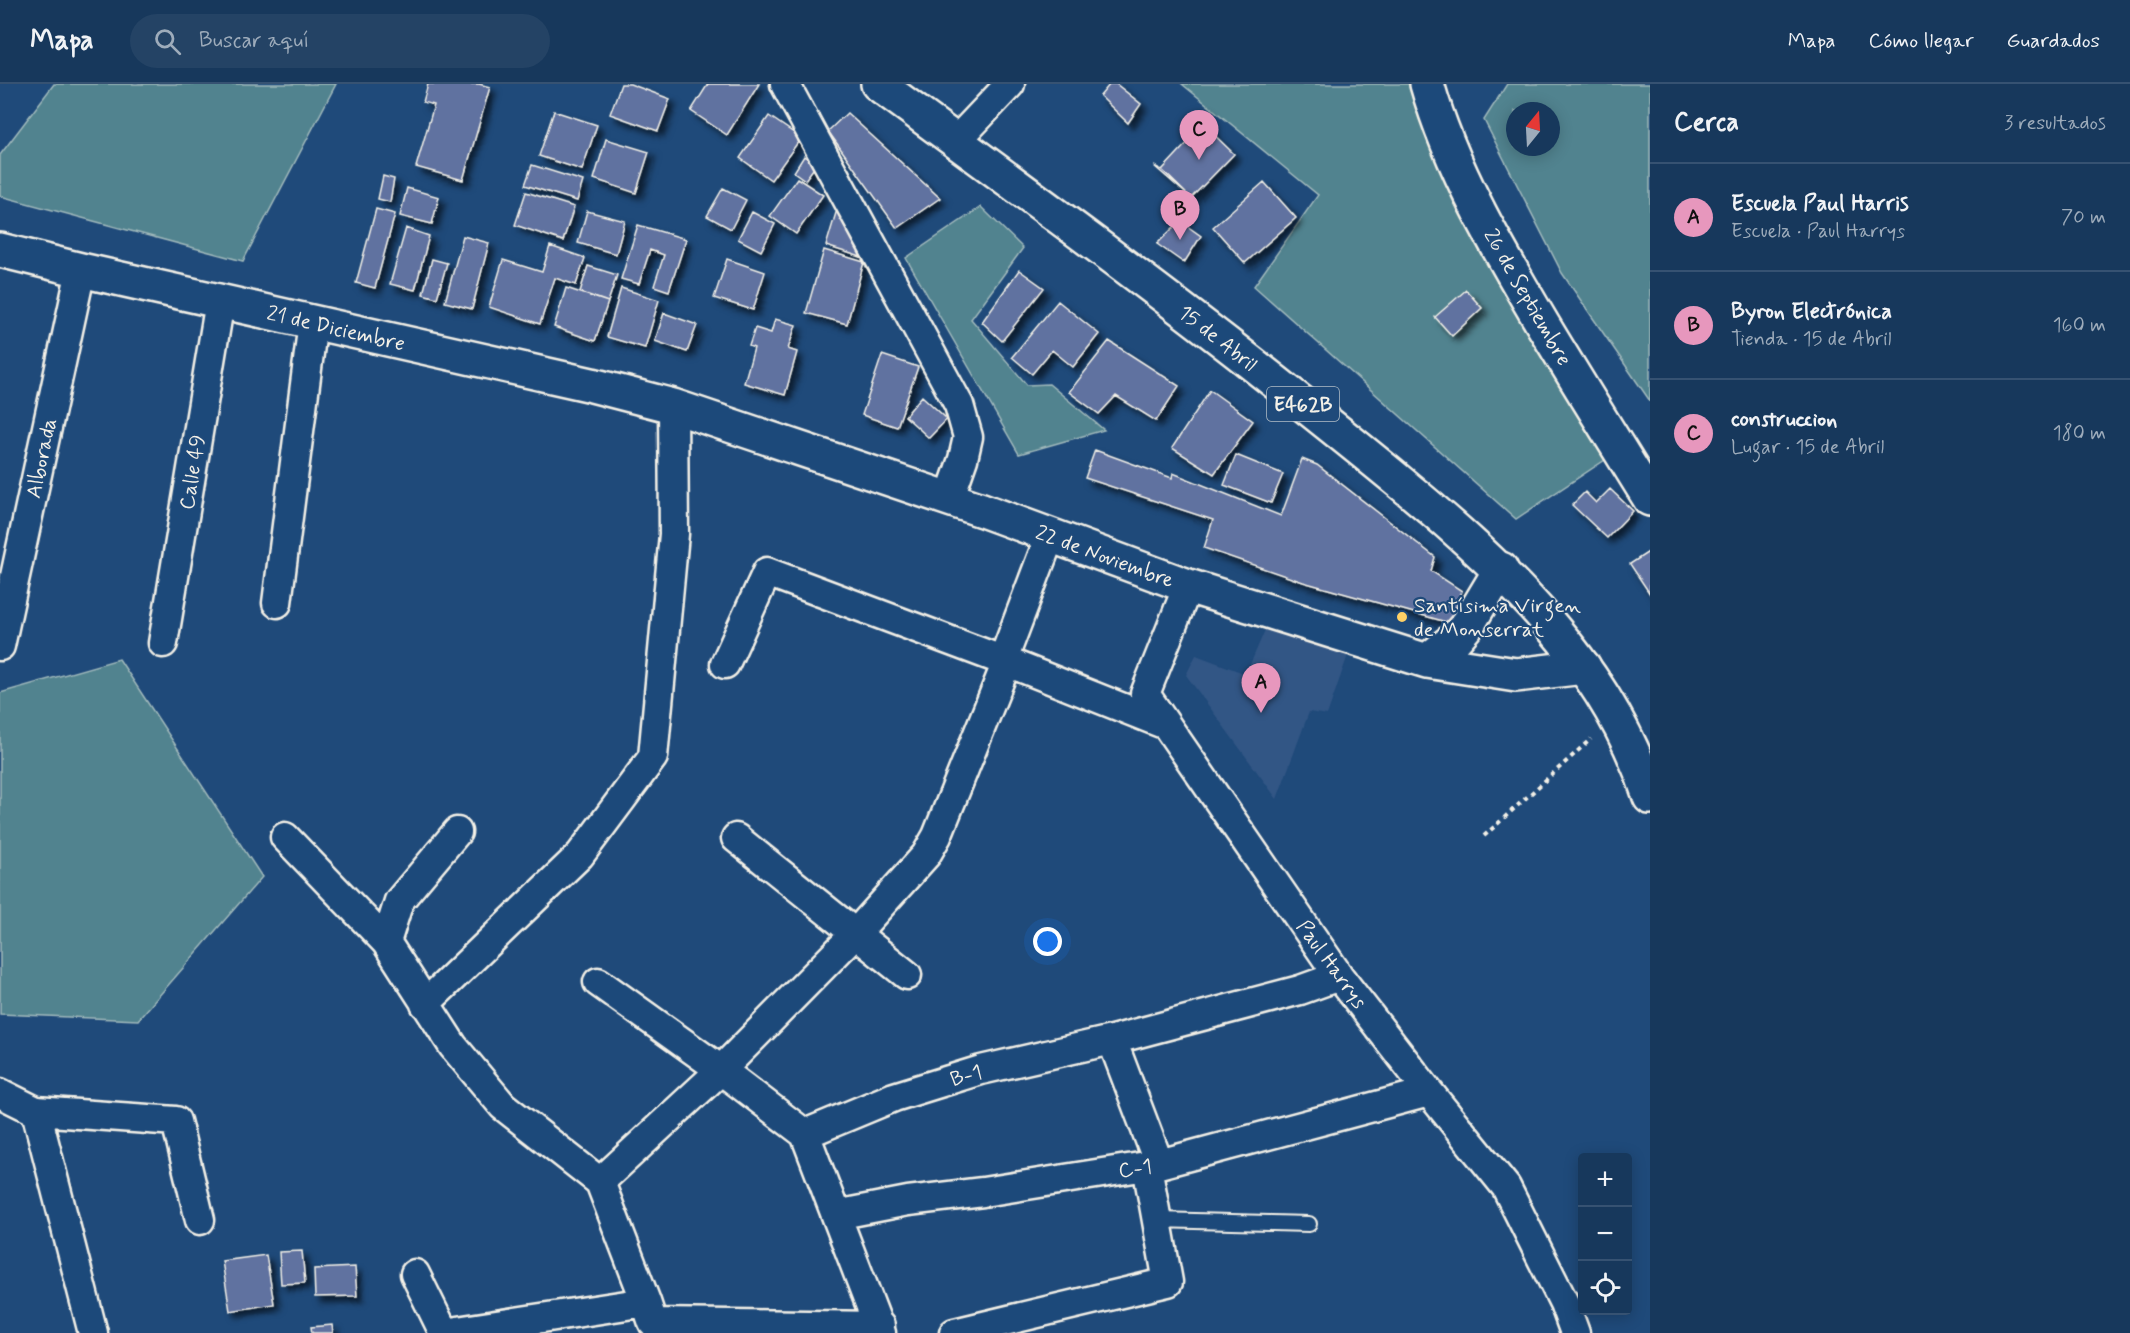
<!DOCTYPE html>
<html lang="es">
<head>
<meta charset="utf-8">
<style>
  body { margin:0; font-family:Mynerve,sans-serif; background:#244365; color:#f1f3f6 }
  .controls { position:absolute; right:18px; bottom:18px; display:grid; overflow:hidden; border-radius:6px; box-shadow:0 3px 15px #0003 }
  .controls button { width:54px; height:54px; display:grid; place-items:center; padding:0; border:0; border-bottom:2px solid #365272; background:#17385c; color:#f1f3f6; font:30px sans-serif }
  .compass { position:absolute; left:1506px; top:18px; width:54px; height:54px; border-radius:50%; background:#17385c; box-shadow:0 3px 15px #0003; rotate:18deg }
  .you { position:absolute; left:1048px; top:858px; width:21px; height:21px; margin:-15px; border:4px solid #fff; border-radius:50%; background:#1a73e8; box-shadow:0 0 0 9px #1a73e833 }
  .badge { display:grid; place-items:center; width:39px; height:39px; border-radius:50%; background:#e797bd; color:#111; font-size:20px; font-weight:700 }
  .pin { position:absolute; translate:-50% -50px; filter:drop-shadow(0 2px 3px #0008) }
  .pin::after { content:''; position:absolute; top:32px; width:21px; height:18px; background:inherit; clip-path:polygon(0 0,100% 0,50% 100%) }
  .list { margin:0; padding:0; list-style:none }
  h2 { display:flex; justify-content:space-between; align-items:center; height:78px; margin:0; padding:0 24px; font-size:26px }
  h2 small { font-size:20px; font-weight:400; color:#9eacbb }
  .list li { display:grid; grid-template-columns:39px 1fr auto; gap:18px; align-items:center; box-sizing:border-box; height:108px; padding:0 24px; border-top:2px solid #365272 }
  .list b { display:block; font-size:22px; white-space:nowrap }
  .list p { margin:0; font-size:20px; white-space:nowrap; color:#9eacbb }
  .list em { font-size:20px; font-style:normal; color:#9eacbb }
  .icon { flex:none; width:33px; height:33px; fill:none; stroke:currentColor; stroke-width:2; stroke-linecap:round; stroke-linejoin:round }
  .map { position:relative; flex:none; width:1650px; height:1249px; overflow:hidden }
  header { display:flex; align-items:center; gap:36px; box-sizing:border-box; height:84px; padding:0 30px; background:#17385c; border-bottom:2px solid #365272 }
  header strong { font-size:28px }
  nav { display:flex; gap:33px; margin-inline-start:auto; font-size:21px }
  .search { width:420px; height:54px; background:#244365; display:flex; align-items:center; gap:15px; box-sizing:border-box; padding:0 21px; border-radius:33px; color:#9eacbb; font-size:22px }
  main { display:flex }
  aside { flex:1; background:#17385c }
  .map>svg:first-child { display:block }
</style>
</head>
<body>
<header>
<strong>Mapa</strong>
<div class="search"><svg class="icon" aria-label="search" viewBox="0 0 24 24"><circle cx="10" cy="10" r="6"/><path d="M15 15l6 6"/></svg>Buscar aquí</div>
<nav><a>Mapa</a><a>Cómo llegar</a><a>Guardados</a></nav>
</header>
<main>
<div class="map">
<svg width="1650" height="1249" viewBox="0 0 1650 1249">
  <defs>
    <filter id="shadow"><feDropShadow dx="5.5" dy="5.5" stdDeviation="3" flood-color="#0009"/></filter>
  </defs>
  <rect width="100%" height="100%" fill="#1f4a7a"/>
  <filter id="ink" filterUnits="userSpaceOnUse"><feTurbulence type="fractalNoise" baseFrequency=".0167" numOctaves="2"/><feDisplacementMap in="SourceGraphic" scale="12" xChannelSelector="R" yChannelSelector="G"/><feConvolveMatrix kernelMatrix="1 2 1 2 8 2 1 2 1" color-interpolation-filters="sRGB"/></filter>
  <g filter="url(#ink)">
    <path fill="#335685" d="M1265,546L1349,568L1327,631L1309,628L1277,715L1186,591L1196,571L1246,590Z"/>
    <path fill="#51838f" stroke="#a2babc" stroke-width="1.5" fill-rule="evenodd" d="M54,0H336L243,177L0,112V71Z
      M1182,0H1442L1472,91L1626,362L1516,435L1254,202L1318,111Z
      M1507,0H1650V317L1562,189L1484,36ZM1515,27H1551V63H1515Z
      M981,123L1023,164L971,235L1027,301L1049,300L1104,346L1019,370L906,174Z
      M119,575L262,793L138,936L0,930V609Z"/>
    <path fill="#6172a0" stroke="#f4f1e8" stroke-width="1.5" filter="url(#shadow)" d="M428,0H479L490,3L463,96L416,83L434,21L423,18Z
      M621,0H630L670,15L658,47L610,30Z
      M708,0H759L727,51L691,27Z
      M1110,0H1116L1141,20L1128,39L1100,12Z
      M554,27L597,41L582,86L539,72Z
      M847,29L940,114L897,144L828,47Z
      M769,32L801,54L771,96L740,74Z
      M1204,41L1234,70L1191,114L1162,86Z
      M1204,41L1234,70L1191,114L1154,82L1162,86Z
      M606,55L649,68L636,109L594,95Z
      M804,72L816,81L805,96L794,88Z
      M532,81L583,97L577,117L525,101Z
      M383,92L394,95L390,118L378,115Z
      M797,94L823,111L796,150L770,132Z
      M1264,98L1296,134L1245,179L1213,143Z
      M407,104L439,113L432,140L400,132Z
      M723,104L746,116L731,145L707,132Z
      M526,108L574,123L563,157L515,141Z
      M838,122L863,164L861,173L826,162Z
      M376,125L395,130L375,204L356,199Z
      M587,127L625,137L616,170L578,159Z
      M752,128L775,140L761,167L738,155Z
      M1180,137L1201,152L1184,179L1157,160Z
      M638,141L686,155L669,207L654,202L664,171L650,166L639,200L621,195Z
      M406,144L429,152L415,206L390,200Z
      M463,152L489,159L472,225L445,218Z
      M550,162L585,174L576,201L555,194L540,240L489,223L503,176L542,188Z
      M824,166L864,178L847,240L806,229Z
      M432,175L447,179L437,214L423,210Z
      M727,175L765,188L753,226L714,214Z
      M588,182L617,191L608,218L580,208Z
      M1019,186L1044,204L1002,257L982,238Z
      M566,204L608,218L595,257L554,243Z
      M621,204L659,216L645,264L607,253Z
      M1466,206L1482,224L1452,252L1435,233Z
      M1058,217L1099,250L1073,283L1052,266L1032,290L1012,273Z
      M664,229L697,241L687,268L655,257Z
      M775,235L796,241L788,265L797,268L785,311L744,299L754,264L749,262L755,244L771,249Z
      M1109,257L1179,302L1156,337L1116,312L1099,330L1069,308Z
      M882,271L918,283L897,343L862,331Z
      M1210,306L1253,337L1214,390L1172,364Z
      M922,312L947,335L929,354L905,332Z
      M1095,366L1172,394L1173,389L1281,432L1302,375L1317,381L1435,473L1431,487L1462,507L1450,539L1303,498L1204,464L1213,436L1085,394Z
      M1236,371L1283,390L1271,419L1224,401Z
      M1610,405L1633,427L1607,454L1572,421L1585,408L1596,419Z
      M1650,467V510L1630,480Z
      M302,1167L305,1199L281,1200L279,1168Z
      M266,1171L274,1220L230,1227L222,1177Z
      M355,1183L357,1212L315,1213L314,1185Z
      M332,1241L333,1249H312L311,1243Z"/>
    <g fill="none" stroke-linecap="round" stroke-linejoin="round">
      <g stroke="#f4f1e8" stroke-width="18">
        <path id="lane" d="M1157,1136L1309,1140"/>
      </g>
      <g stroke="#f4f1e8" stroke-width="33">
        <path id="street" d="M785,0L959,321L968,353L963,375L949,415
          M956,57L1010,0
          M1188,502L1145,610L1339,892L1429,1008L1506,1103L1564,1219L1575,1249
          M277,519L313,238
          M163,559L220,217
          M0,562L81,186
          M725,580L767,488L1007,578L1166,641
          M285,753L386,858L453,962L503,1022L600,1098
          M736,754L907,891
          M386,858L399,817L457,748
          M598,898L721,986L805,1050
          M425,920L580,771L653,673L674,450L673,322
          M1112,956L1159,1080
          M0,1009L36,1027L176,1037L200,1136
          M36,1027L93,1249
          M836,1131L908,1117L983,1108L1159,1080L1429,1008
          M415,1190L444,1249
          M646,1218L600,1098L721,986L855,850L926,771L937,752L1007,578L1003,576L1050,452
          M444,1249L646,1218L653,1239L880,1242
          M881,1249L805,1050L894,1013L981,986L1112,956L1300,906L1339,892
          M954,1249L1168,1198L1147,1082"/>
      </g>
      <g stroke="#f4f1e8" stroke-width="38">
        <path id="secondary" d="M1427,0C1451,85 1498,165 1543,241C1578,299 1614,357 1650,415
          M0,166L81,186L592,301L673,322L982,426L1188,502L1427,577L1456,554L1468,540L1501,485
          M1427,577L1516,591L1584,583"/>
      </g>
      <g stroke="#f4f1e8" stroke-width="38">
        <path id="primary" d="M878,0C1006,94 1134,187 1259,285C1307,323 1354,360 1401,399C1505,485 1608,581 1650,713"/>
      </g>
      <path stroke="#f4f1e8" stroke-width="4" stroke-dasharray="4.5 4.5" stroke-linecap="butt" d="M1484,752L1591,655"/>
      <use href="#lane" stroke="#1f4a7a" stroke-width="14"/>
      <use href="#street" stroke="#1f4a7a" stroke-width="28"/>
      <use href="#secondary" stroke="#1f4a7a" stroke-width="33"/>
      <use href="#primary" stroke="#1f4a7a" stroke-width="33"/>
    </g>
  </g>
  <circle fill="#ffd166" stroke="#1f4a7a" stroke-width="2" cx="1402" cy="533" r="6"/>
  <g text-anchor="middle" stroke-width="4.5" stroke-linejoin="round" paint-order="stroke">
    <rect fill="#1f4a7a" stroke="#b4bfc7" stroke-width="1.5" x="1267" y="303" width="72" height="34" rx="4.5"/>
    <g font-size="20" font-weight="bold" fill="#f4f1e8">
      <text x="1303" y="327">E462B</text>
    </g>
    <g font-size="21" fill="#f4f1e8" stroke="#1f4a7a">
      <text transform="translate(1528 213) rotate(60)" y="7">26 de Septiembre</text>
      <text transform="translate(336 244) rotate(13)" y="7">21 de Diciembre</text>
      <text transform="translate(1218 254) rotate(38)" y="7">15 de Abril</text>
      <text transform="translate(41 374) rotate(-78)" y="7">Alborada</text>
      <text transform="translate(192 388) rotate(-81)" y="7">Calle 49</text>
      <text transform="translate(1105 472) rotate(20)" y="7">22 de Noviembre</text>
      <text transform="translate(1332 880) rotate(54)" y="7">Paul Harrys</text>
      <text transform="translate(966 991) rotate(-16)" y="7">B-1</text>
      <text transform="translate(1135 1084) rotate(-9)" y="7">C-1</text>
    </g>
    <g font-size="21" fill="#f4f1e8" stroke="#1f4a7a" text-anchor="start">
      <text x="1414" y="528">Santísima Virgen<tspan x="1414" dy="24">de Monserrat</tspan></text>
    </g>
  </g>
</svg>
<div class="controls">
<button>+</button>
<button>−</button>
<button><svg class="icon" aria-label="locate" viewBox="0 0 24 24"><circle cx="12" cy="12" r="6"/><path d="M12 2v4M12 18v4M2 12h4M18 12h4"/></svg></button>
</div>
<svg class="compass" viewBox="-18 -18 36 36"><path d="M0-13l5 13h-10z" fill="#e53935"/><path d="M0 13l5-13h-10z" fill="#9eacbb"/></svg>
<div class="you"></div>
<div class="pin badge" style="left:1261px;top:629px">A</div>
<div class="pin badge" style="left:1180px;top:156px">B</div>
<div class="pin badge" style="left:1199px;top:76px">C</div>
</div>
<aside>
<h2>Cerca<small>3 resultados</small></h2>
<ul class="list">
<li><span class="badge">A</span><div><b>Escuela Paul Harris</b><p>Escuela · Paul Harrys</p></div><em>70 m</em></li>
<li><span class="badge">B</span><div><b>Byron Electrónica</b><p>Tienda · 15 de Abril</p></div><em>160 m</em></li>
<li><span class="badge">C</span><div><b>construccion</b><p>Lugar · 15 de Abril</p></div><em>180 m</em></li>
</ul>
</aside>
</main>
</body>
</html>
